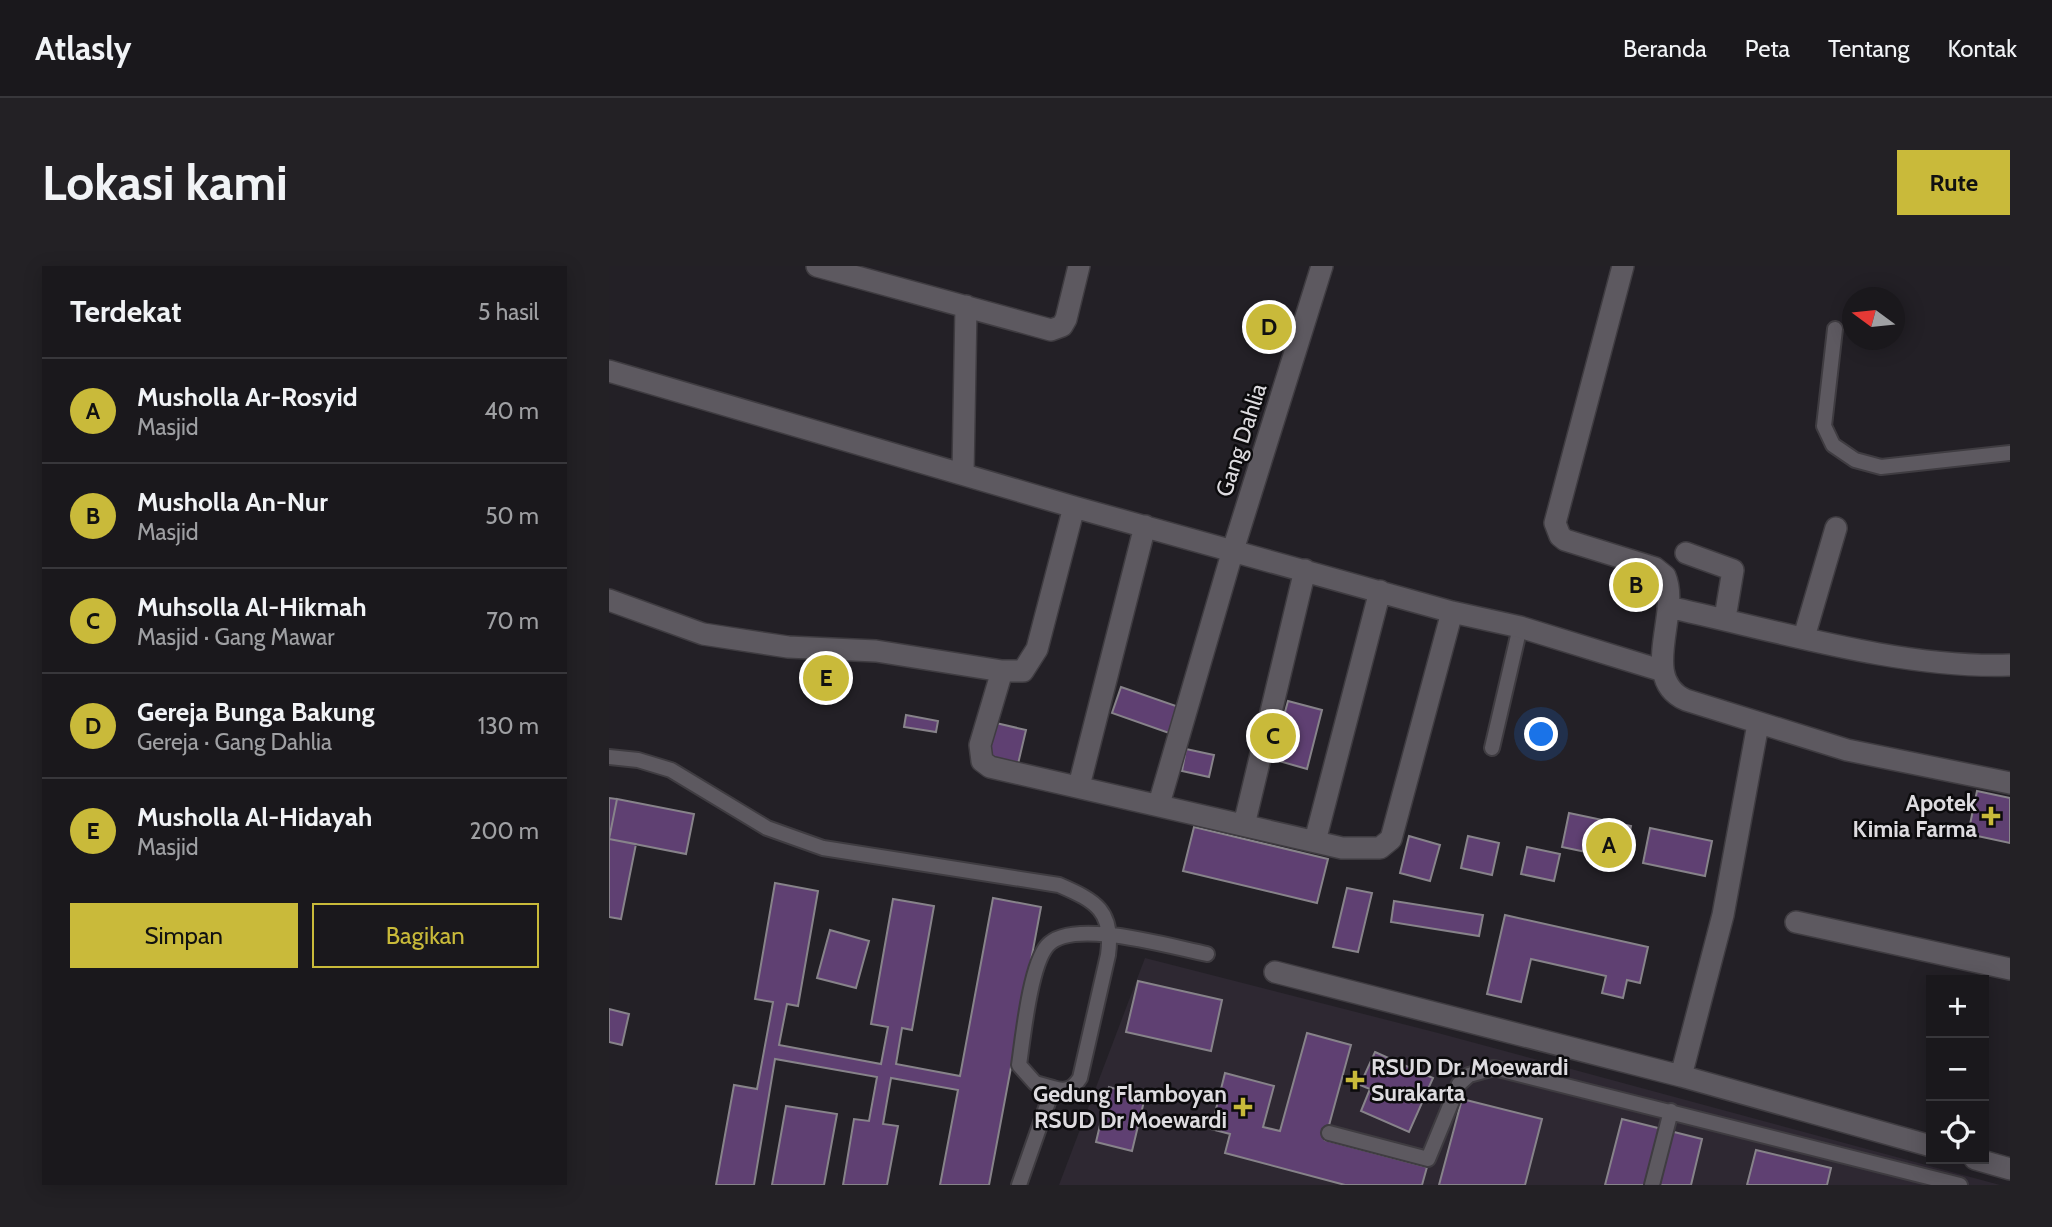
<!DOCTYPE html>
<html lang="id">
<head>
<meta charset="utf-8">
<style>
  body { margin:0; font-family:Cabin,sans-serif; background:#232125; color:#f1f3f6 }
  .controls { position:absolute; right:21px; bottom:21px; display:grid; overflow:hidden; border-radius:0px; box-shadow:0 4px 18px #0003 }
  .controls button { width:63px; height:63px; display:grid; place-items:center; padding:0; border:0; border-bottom:2px solid #38373b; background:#1a181c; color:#f1f3f6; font:35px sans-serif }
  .compass { position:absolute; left:1233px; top:21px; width:63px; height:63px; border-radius:50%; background:#1a181c; box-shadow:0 4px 18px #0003; rotate:285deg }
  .you { position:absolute; left:933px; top:469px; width:24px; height:24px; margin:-18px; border:5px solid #fff; border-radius:50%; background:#1a73e8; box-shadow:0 0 0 10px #1a73e833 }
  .badge { display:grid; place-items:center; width:46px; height:46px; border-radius:50%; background:#c9ba3a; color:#111; font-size:23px; font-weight:700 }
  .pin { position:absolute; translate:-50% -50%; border:4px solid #fff; box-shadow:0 2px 7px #0006 }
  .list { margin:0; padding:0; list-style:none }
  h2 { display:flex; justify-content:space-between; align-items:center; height:91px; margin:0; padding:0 28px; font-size:30px }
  h2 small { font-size:23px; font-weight:400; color:#9fa0a3 }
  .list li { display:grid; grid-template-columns:46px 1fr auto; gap:21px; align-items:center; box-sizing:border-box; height:105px; padding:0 28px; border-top:2px solid #38373b }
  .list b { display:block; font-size:26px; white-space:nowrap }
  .list p { margin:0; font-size:23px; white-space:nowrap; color:#9fa0a3 }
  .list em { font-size:23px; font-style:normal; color:#9fa0a3 }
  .actions { display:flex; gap:14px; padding:21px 28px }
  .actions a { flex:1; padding:16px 0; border:2px solid #c9ba3a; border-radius:0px; text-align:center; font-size:24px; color:#c9ba3a }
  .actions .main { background:#c9ba3a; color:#111 }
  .icon { flex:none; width:38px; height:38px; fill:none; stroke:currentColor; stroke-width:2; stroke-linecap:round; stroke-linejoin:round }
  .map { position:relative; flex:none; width:1401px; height:919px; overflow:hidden; border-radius:0px }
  header { display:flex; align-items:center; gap:42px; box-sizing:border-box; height:98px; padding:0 35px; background:#1a181c; border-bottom:2px solid #38373b }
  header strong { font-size:33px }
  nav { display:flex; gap:38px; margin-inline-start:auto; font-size:24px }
  .intro { display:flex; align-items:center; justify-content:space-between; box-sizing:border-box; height:168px; padding:0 42px }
  h1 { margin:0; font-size:49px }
  .button { padding:18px 32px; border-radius:0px; background:#c9ba3a; color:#111; font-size:24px; font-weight:700 }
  main { display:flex; gap:42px; padding:0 42px }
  aside { flex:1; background:#1a181c; border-radius:0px; box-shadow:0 4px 18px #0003 }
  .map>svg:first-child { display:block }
</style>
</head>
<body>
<header>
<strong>Atlasly</strong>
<nav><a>Beranda</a><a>Peta</a><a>Tentang</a><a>Kontak</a></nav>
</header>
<div class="intro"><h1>Lokasi kami</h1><a class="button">Rute</a></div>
<main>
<aside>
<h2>Terdekat<small>5 hasil</small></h2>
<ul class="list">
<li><span class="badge">A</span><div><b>Musholla Ar-Rosyid</b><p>Masjid</p></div><em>40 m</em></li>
<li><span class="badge">B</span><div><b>Musholla An-Nur</b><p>Masjid</p></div><em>50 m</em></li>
<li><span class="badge">C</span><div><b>Muhsolla Al-Hikmah</b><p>Masjid · Gang Mawar</p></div><em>70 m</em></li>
<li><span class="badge">D</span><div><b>Gereja Bunga Bakung</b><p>Gereja · Gang Dahlia</p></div><em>130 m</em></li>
<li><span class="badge">E</span><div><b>Musholla Al-Hidayah</b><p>Masjid</p></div><em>200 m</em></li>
</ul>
<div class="actions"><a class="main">Simpan</a><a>Bagikan</a></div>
</aside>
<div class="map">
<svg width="1401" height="919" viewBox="0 0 1401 919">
  <rect width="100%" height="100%" fill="#232026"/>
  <path fill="#2e2832" d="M536,692L829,767L1391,919H450Z"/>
  <path fill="#5f4072" stroke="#87838a" stroke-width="2" d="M512,421L570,441L560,467L503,447Z
    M679,435L713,444L698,503L663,493Z
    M297,449L329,455L327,466L295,461Z
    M387,457L417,464L409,498L379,491Z
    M577,483L605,489L600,511L573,505Z
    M1368,525L1401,532V577L1359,568Z
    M0,532L8,533L0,573Z
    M8,533L85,548L77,588L0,573Z
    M960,547L1022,560L1015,594L953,581Z
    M585,561L719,593L708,637L574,605Z
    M1041,562L1103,575L1096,610L1034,597Z
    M800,570L831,579L821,615L791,607Z
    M859,570L890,577L883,609L852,602Z
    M0,573L27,578L12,653L0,651Z
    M918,581L951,588L945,615L912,608Z
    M166,617L209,625L189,740L178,738L170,779L272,798L279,761L262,758L284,633L325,640L303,764L293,762L287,798L351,810L384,632L432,641L380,919H331L349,824L282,812L274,858L289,860L278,919H234L245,853L260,855L268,811L166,793L145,919H107L125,819L148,823L164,736L146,733Z
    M738,622L763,627L749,686L724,681Z
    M785,635L874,649L870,670L782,656Z
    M896,649L1039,681L1031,717L1018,714L1014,732L993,727L997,710L922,693L912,736L878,728Z
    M221,664L260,675L247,722L208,712Z
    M529,715L613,734L602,785L517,766Z
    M0,743L20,748L13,779L0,776Z
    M698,767L742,779L716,874L818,901L813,919H736L616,887L621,868L602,863L616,807L665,820L654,861L671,865Z
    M766,786L824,812L800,866L752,845L761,823L751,819Z
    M500,821L536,831L523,885L487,876Z
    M853,833L933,853L916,919H830Z
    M177,840L228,848L215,919H163Z
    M1013,853L1093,873L1082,919H996Z
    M1147,884L1222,902L1218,919H1138Z"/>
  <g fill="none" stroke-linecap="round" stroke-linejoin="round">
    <g stroke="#3f3c41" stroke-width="18">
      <path id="lane" d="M1226,63L1215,160L1224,179L1246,194L1272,201L1401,187
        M883,482L911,361
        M0,491L29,494L62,504L158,562L214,582L450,619C487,635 505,645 499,689L471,812C464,823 457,826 444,822L410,919
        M444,822L426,817L410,799C414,772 421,700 438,680C462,651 562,681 598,688
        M720,867L819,893L850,818L860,809L885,802L1351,919
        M1043,919L1062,845"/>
    </g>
    <g stroke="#3f3c41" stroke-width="24">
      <path id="street" d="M208,0L442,64L453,60L457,53L470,0
        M1014,0L946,257L951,270L956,274L1046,302L1056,310C1072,347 1029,413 1077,434L1238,484L1401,517
        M0,105L465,241L843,346L911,361L1054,405
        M354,207L357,40
        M465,241L428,383L414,405H393L371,479L373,495L381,501L733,582H771L782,573L843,346
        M1077,287L1124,304L1116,352
        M0,334L94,368L179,381L267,385L393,405
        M1059,341C1166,364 1292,403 1401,399
        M1195,371L1227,262
        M470,520L536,260
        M550,538L624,284L713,0
        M635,559L696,304
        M706,575L771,325
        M1187,656L1401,703
        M666,706L1072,810L1322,880
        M1072,810L1114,649L1149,458
        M1366,893L1401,903"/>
    </g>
    <use href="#lane" stroke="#5d5960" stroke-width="14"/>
    <use href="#street" stroke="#5d5960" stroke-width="21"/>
  </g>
  <g fill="#c9ba3a" stroke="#0c0b0d" stroke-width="2.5">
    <path d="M1378.5 539.5h7v7h7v7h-7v7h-7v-7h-7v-7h7z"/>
    <path d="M742.5 803.5h7v7h7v7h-7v7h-7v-7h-7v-7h7z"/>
    <path d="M630.5 830.5h7v7h7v7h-7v7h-7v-7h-7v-7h7z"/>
  </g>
  <g text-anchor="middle" stroke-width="5" stroke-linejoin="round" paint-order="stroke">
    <g font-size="23" fill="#dddbdf" stroke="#0c0b0d">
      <text transform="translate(632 174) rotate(-72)" y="8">Gang Dahlia</text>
    </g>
    <g font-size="23" font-weight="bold" fill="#dddbdf" stroke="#0c0b0d" text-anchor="end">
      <text x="1368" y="545">Apotek<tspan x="1368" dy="26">Kimia Farma</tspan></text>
      <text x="762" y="809" text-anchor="start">RSUD Dr. Moewardi<tspan x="762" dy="26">Surakarta</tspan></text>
      <text x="618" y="836">Gedung Flamboyan<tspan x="618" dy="26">RSUD Dr Moewardi</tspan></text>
    </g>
  </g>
</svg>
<div class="controls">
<button>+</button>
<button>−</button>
<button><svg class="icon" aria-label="locate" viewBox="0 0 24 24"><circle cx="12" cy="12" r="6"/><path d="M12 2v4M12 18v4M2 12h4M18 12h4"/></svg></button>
</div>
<svg class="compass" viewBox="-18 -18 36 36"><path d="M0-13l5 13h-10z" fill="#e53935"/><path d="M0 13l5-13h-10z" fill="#9fa0a3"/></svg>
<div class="you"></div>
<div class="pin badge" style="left:1000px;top:579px">A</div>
<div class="pin badge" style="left:1027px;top:319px">B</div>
<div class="pin badge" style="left:664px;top:470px">C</div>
<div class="pin badge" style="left:660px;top:61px">D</div>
<div class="pin badge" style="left:217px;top:412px">E</div>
</div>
</main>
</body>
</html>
